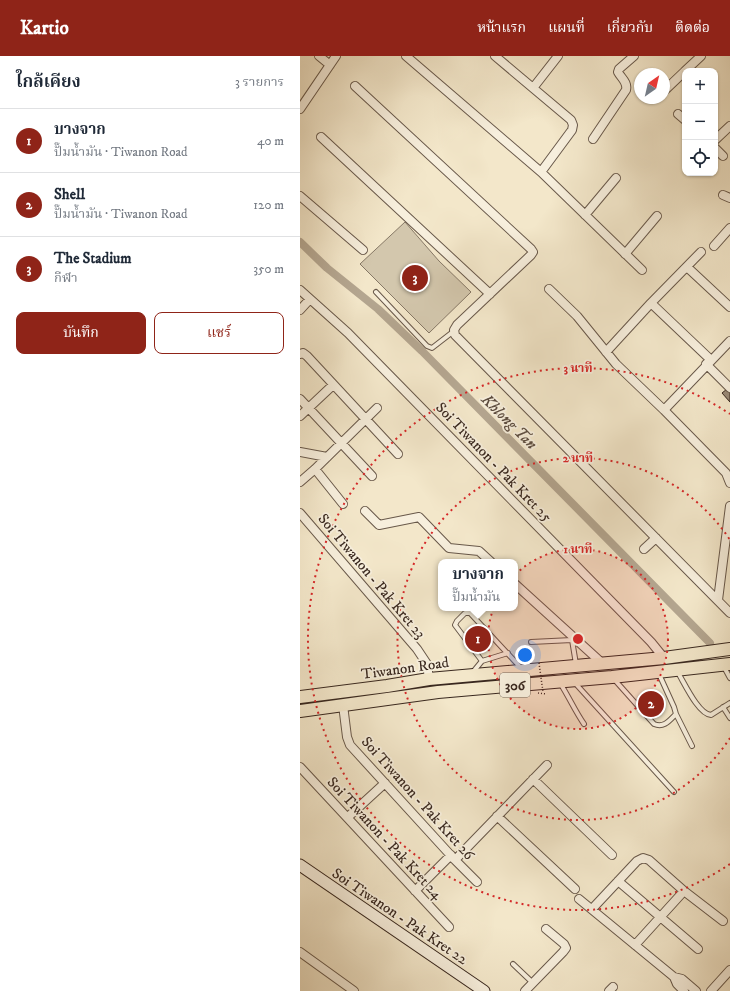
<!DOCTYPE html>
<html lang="th">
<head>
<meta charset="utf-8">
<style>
  body { margin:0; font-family:"IM FELL DW Pica","Noto Serif Thai",serif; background:#f6f6f7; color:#1f2937 }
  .controls { position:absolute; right:12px; top:12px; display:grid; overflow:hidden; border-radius:8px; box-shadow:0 1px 3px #0004 }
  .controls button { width:36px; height:36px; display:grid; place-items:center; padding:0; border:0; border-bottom:1px solid #e0e1e3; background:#fff; color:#1f2937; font:20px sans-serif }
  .compass { position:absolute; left:334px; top:12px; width:36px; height:36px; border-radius:50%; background:#fff; box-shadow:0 1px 3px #0004; rotate:34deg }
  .you { position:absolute; left:225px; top:599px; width:14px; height:14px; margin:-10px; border:3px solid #fff; border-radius:50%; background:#1a73e8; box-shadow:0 0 0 6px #1a73e833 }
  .badge { display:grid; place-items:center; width:26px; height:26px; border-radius:50%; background:#8f2418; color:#fff; font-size:13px; font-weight:700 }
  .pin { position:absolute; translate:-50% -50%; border:2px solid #fff; box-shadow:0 1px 4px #0006 }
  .popup { position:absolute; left:138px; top:503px; width:80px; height:52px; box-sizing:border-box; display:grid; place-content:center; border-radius:8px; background:#fff; filter:drop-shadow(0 1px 3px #0005); font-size:13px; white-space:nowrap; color:#747a83 }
  .popup b { font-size:15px; color:#1f2937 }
  .popup::after { content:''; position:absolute; left:50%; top:100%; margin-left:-8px; border:8px solid transparent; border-top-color:#fff }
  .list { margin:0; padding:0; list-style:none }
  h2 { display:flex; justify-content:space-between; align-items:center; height:52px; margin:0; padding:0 16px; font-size:17px }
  h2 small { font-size:13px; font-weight:400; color:#747a83 }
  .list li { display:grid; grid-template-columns:26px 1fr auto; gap:12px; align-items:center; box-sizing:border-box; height:64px; padding:0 16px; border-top:1px solid #e0e1e3 }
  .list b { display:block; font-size:15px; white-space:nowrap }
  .list p { margin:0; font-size:13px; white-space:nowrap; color:#747a83 }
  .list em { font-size:13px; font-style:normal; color:#747a83 }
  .actions { display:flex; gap:8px; padding:12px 16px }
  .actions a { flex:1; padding:9px 0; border:1px solid #8f2418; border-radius:8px; text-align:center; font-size:14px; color:#8f2418 }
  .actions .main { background:#8f2418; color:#fff }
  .icon { flex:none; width:22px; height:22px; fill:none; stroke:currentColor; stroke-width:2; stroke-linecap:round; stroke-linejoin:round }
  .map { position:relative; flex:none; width:430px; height:935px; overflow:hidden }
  header { display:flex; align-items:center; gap:24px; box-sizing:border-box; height:56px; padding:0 20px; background:#8f2418; color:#fff }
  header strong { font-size:19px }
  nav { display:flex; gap:22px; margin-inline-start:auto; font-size:14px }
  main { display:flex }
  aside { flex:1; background:#fff }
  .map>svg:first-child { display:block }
</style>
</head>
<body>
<header>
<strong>Kartio</strong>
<nav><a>หน้าแรก</a><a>แผนที่</a><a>เกี่ยวกับ</a><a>ติดต่อ</a></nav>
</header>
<main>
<aside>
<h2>ใกล้เคียง<small>3 รายการ</small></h2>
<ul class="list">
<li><span class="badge">1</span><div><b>บางจาก</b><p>ปั๊มน้ำมัน · Tiwanon Road</p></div><em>40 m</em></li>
<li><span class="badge">2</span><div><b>Shell</b><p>ปั๊มน้ำมัน · Tiwanon Road</p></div><em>120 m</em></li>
<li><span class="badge">3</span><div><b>The Stadium</b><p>กีฬา</p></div><em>350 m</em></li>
</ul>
<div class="actions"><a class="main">บันทึก</a><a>แชร์</a></div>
</aside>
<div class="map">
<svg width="430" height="935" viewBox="0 0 430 935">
  <defs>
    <filter id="shadow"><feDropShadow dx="3.5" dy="3.5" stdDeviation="0" flood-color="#0004"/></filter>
  </defs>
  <rect width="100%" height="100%" fill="#f3e7ca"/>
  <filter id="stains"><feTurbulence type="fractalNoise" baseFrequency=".005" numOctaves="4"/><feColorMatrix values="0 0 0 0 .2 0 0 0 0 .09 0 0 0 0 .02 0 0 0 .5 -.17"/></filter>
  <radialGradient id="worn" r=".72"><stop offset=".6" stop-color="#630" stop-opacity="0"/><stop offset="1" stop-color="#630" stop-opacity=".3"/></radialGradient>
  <path fill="#d3c7ad" stroke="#867866" d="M105,166L139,205L171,236L129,277L60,208Z"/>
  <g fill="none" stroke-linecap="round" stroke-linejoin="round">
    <path stroke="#b4a690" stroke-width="8" d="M0,186L27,212L78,253L122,295L410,587"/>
  </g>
  <path fill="#9a8b78" stroke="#39281f" filter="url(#shadow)" d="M427,333L430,336V346L422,337Z"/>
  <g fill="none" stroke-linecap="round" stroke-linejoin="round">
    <g stroke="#68584a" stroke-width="6">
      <path id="lane" d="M76,236L127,290L132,292L154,275
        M231,586L272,584L276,608
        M182,605L208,597
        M424,611L430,622
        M377,615C384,626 398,658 411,659L430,647
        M173,616L182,605L155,569L157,565L165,557H170L222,613
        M313,622L354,668C364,672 369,665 376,658L374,651L359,618
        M260,627C269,641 275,655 284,668
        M275,627L374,736
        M423,651L430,662
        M376,658L392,690
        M213,908L233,927"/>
    </g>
    <g stroke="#68584a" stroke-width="10">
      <path id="street" d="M19,0L30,9
        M106,0L241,116L342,214
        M195,0L271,64L273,69L272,74L241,116
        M385,15L401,0
        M55,30L231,193L233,196L231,199L157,269L154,274L155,279L430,557
        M233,32L258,0
        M365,34L385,15
        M0,53L36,0
        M378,58L385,64
        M21,81L190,238
        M293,83L326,34C328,26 321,22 318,16L319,13L334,0
        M415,84L430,70
        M415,92L423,100
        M423,139L430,142
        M0,140L63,194
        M285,159L316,122
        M414,190L430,172
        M325,198L357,160
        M387,211L430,251
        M249,233L277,260L316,308L364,354L426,417L430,427
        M0,234L48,277L351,586L364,602
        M351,247L411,304
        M0,254L10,243
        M306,296L351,247L401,196
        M0,298L3,297L7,300L98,398
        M406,308L430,332
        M0,343L72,420
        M364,354L430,285
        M0,360L33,329
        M0,396L27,401
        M15,413L43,448
        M0,426L15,413L77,352
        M65,455L79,469L119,461L149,492L179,495L191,506
        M0,457L117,593L127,608L129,623
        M344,493L356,482
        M215,528L303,608
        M418,544L430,450
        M43,649L47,681L50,689L155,804L177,826
        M0,711L149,871
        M233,723L312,799
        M197,760L275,833
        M48,761L85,727
        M155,804L247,709
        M318,825L398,893
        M115,835L151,799
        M279,843L374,921
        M292,853L337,805L343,802L349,804L384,835L423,865
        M335,889L384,835
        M0,896L54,935
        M225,935L263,896L266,892L264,888L246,873
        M309,935L313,931
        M384,935L377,928L374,921L382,923L396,935
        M411,935L430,914"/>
    </g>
    <g stroke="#39281f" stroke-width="13">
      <path id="secondary" d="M0,809L184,935"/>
    </g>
    <g stroke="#39281f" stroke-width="14">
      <path id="primary" d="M0,641L87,630L129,623L364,602L430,593
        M0,655L138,636L312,621L430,608"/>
    </g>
    <path stroke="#39281f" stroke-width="1.5" stroke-dasharray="1 2" stroke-linecap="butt" d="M238,637L246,638"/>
    <use href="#lane" stroke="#f7efdd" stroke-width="4"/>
    <use href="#street" stroke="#f7efdd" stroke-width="8"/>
    <use href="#secondary" stroke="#f7efdd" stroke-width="11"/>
    <use href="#primary" stroke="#f3e7ca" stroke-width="12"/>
    <path stroke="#39281f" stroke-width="1.5" stroke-dasharray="1 2" stroke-linecap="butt" d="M239,607L243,636"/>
  </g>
  <circle cx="278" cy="583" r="90" fill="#d62828" fill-opacity=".12"/>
  <g fill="none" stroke="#d62828" stroke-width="2" stroke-dasharray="2 4">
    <circle cx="278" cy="583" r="90"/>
    <path d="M430 682A181 181 0 1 1 430 484"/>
    <path d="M430 808A271 271 0 1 1 430 358"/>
  </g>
  <g text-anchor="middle" stroke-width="3.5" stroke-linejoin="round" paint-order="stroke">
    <rect fill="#f7efdd" stroke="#726458" stroke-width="1" x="200" y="617" width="30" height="24" rx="3"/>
    <g font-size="14" font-weight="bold" fill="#39281f">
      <text x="215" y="634">306</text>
    </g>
    <g font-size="15" fill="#39281f" stroke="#f7efdd">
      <text transform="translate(194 406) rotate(46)" y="5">Soi Tiwanon - Pak Kret 25</text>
      <text transform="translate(72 520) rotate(50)" y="5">Soi Tiwanon - Pak Kret 23</text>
      <text transform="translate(105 612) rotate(-8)" y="5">Tiwanon Road</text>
      <text transform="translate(118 742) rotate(48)" y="5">Soi Tiwanon - Pak Kret 26</text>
      <text transform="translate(85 782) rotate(47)" y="5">Soi Tiwanon - Pak Kret 24</text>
      <text transform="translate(100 860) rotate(34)" y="5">Soi Tiwanon - Pak Kret 22</text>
    </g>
    <g font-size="16" font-style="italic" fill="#5e4e41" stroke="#f7efdd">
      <text transform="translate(210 365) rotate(45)" y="6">Khlong Tan</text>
    </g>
  </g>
  <circle cx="278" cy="583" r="6" fill="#d62828" stroke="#f7efdd" stroke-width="2"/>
  <g font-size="12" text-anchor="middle" font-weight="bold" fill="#d62828" stroke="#f7efdd" stroke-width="3.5" stroke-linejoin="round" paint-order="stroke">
    <text x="278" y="316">3 นาที</text>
    <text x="278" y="406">2 นาที</text>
    <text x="278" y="497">1 นาที</text>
  </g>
  <rect width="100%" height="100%" filter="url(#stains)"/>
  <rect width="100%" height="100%" fill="url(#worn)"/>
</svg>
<div class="controls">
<button>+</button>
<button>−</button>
<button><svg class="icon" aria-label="locate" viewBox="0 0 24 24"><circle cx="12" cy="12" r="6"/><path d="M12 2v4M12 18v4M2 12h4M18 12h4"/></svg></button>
</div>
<svg class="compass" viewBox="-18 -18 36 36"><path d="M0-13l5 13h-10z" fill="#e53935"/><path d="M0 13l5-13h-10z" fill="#747a83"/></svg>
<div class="you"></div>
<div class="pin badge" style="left:178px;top:583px">1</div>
<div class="popup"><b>บางจาก</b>ปั๊มน้ำมัน</div>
<div class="pin badge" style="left:351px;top:648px">2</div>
<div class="pin badge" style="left:115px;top:222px">3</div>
</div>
</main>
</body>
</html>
